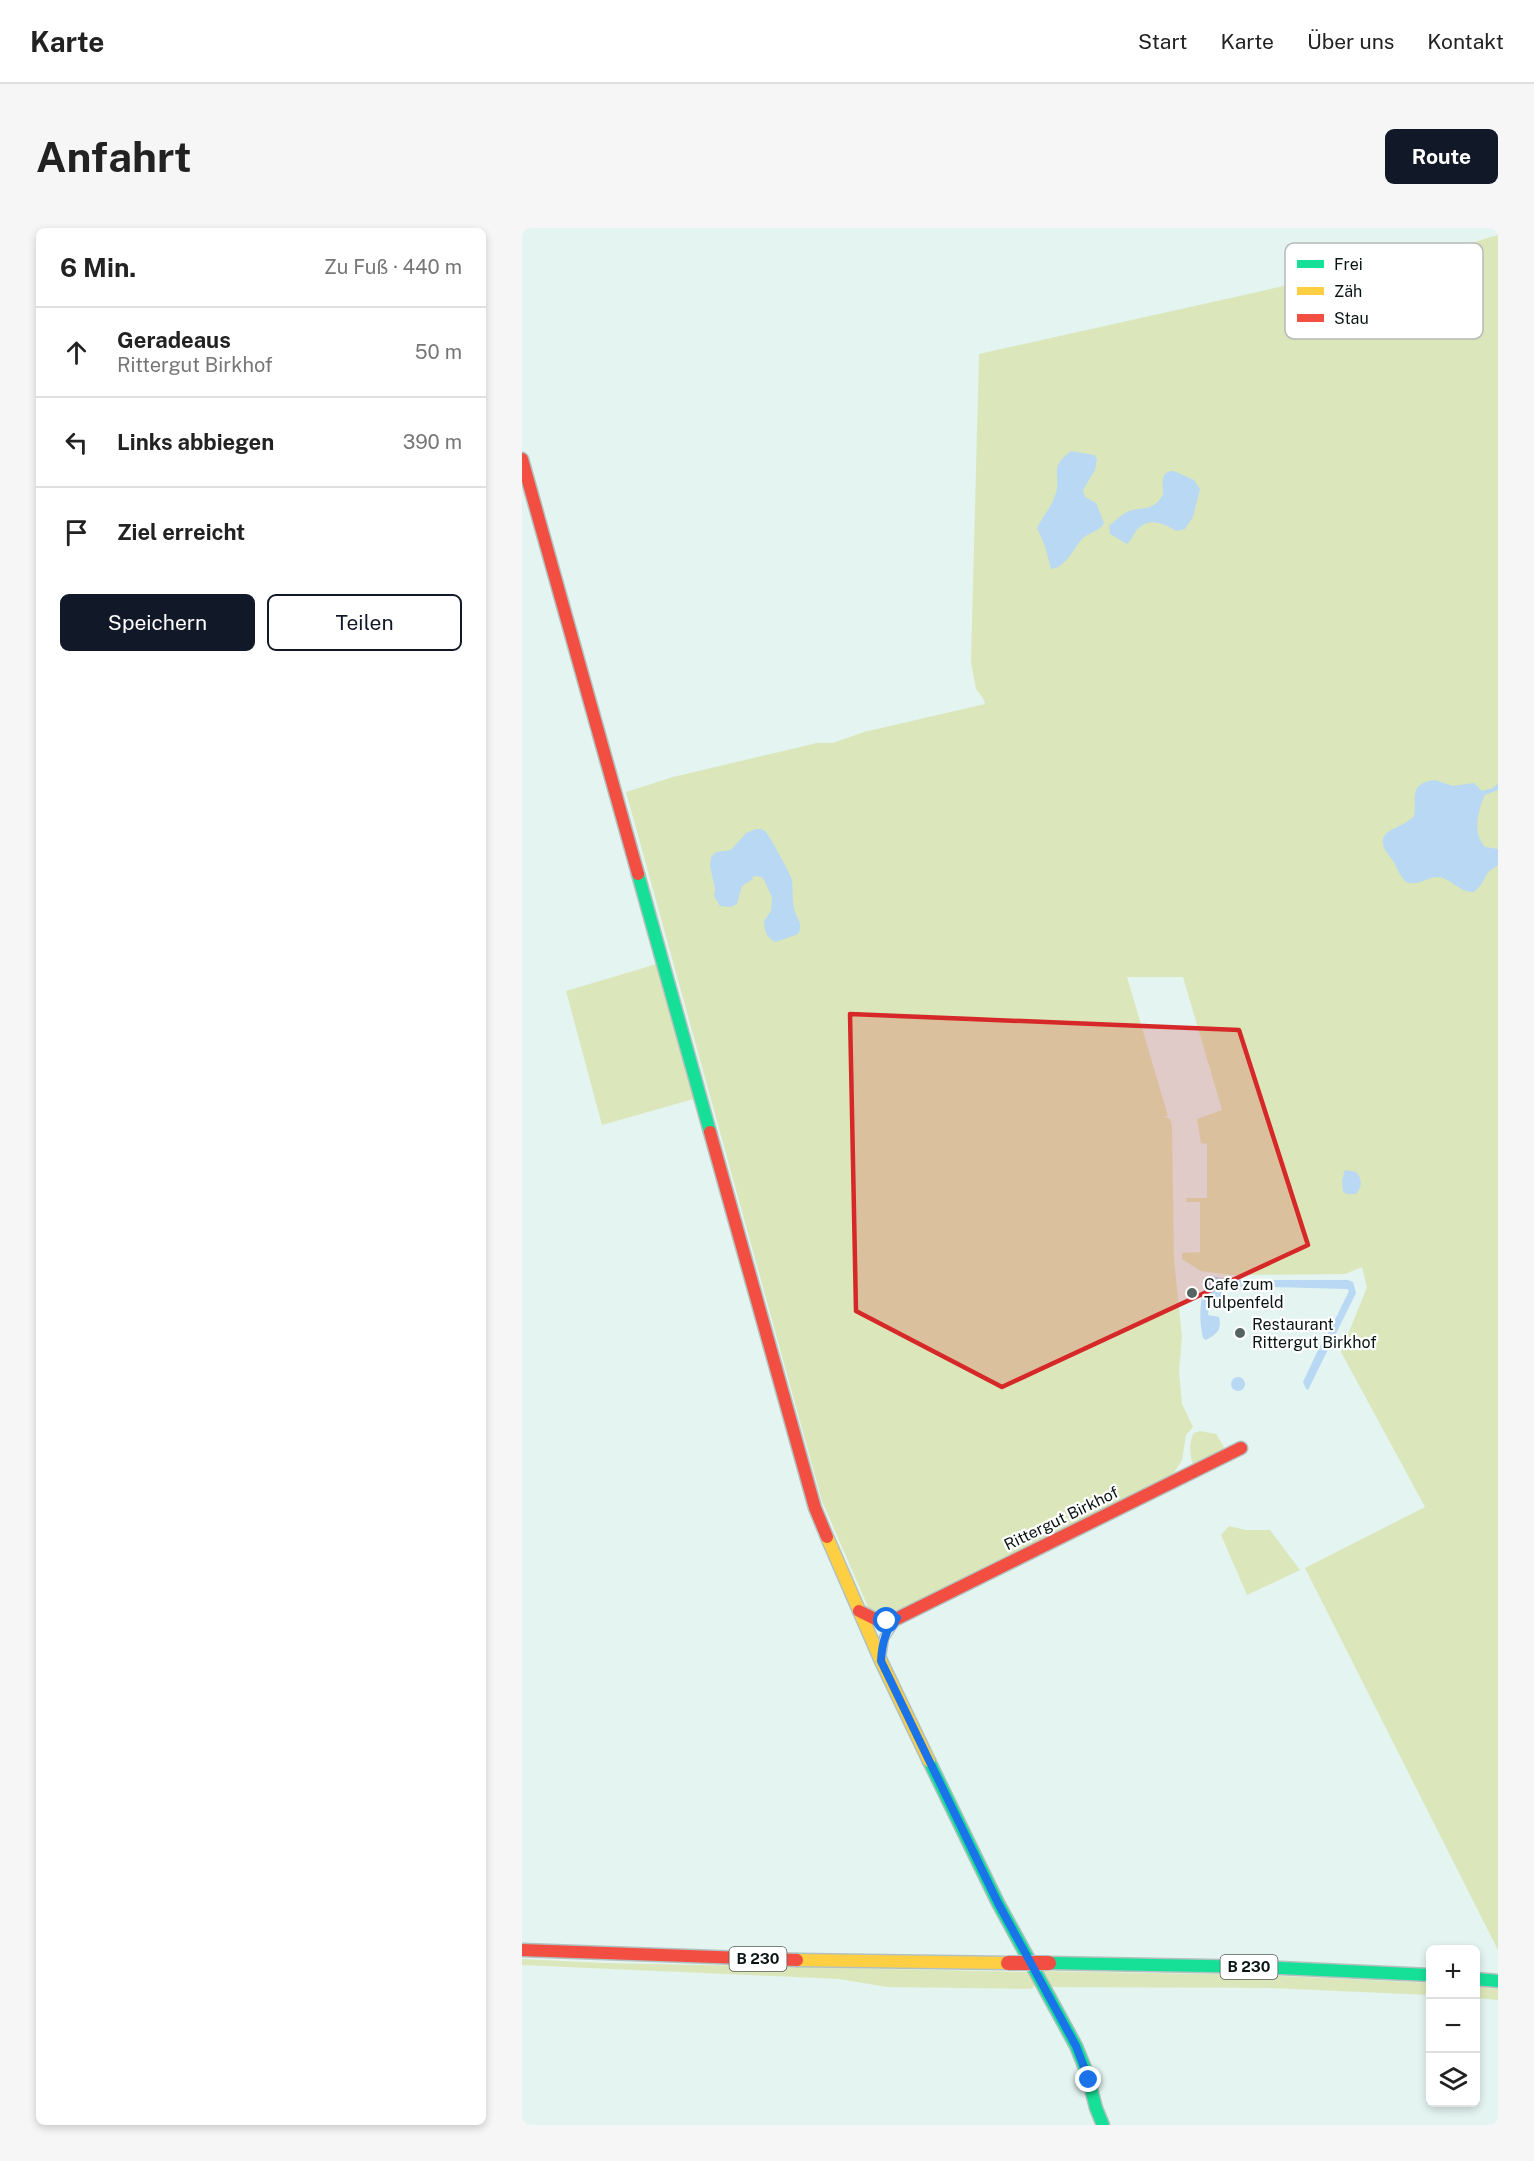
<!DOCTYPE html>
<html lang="de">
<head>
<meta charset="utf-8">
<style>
  body { margin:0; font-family:"Public Sans",sans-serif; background:#f6f6f6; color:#222 }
  .controls { position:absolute; right:18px; bottom:18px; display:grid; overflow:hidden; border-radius:9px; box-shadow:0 3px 9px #0003 }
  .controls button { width:54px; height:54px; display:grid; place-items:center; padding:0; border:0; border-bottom:2px solid #e0e0e0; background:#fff; color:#222; font:30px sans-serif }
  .stop { position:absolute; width:18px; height:18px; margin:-14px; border:4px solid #1a73e8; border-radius:50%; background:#fff }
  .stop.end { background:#1a73e8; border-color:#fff; box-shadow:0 2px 6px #0008 }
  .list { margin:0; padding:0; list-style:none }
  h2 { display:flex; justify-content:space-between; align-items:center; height:78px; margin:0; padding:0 24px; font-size:26px }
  h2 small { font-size:20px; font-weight:400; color:#767676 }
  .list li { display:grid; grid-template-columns:39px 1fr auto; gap:18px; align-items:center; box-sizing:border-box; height:90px; padding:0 24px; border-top:2px solid #e0e0e0 }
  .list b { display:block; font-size:22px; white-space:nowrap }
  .list p { margin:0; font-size:20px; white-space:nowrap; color:#767676 }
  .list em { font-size:20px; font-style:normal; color:#767676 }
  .actions { display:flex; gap:12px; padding:18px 24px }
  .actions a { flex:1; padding:14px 0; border:2px solid #111827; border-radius:9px; text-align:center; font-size:21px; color:#111827 }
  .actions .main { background:#111827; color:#fff }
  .icon { flex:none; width:33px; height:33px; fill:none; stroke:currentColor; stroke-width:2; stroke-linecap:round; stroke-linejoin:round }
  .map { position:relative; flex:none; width:976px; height:1897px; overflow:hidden; border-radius:9px }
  header { display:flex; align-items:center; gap:36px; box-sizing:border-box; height:84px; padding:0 30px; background:#fff; border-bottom:2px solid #e0e0e0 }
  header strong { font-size:28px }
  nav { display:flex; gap:33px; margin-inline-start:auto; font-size:21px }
  .intro { display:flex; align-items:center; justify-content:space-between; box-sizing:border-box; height:144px; padding:0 36px }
  h1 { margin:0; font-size:42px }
  .button { padding:15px 27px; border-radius:9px; background:#111827; color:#fff; font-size:21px; font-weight:700 }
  main { display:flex; gap:36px; padding:0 36px }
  aside { flex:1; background:#fff; border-radius:9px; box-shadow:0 3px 9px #0003 }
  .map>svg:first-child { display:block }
</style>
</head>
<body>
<header>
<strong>Karte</strong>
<nav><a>Start</a><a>Karte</a><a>Über uns</a><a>Kontakt</a></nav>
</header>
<div class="intro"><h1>Anfahrt</h1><a class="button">Route</a></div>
<main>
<aside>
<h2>6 Min.<small>Zu Fuß · 440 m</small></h2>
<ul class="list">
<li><svg class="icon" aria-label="ahead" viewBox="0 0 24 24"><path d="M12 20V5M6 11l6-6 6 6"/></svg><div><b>Geradeaus</b><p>Rittergut Birkhof</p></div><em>50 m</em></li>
<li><svg class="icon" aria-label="left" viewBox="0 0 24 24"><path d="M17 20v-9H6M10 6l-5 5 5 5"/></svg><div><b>Links abbiegen</b></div><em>390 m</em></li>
<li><svg class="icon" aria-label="arrive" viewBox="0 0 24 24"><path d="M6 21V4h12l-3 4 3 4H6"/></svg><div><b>Ziel erreicht</b></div></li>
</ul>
<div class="actions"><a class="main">Speichern</a><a>Teilen</a></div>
</aside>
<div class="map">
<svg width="976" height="1897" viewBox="0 0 976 1897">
  <rect width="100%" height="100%" fill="#e3f4f1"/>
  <path fill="#dbe7ba" d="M976,7V1722L783,1340L903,1279L819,1124L845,1059L840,1039L823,1046L709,1047L679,1043L660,1031V1025L678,1024V974H664V970H685V916L679,915L675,891L700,882L661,749H605L646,888H642L648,891L650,898L652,1032L660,1109L657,1143L660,1176L671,1199L664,1207L660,1232L650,1248L376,1386H349L300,1273L104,564L151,549L295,515H311L342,504L463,476L461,470L454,461L449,434L457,126L892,29L894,31Z
    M138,735L175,870L80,897L44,763Z
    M678,1203L694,1206L702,1219L698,1226L672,1237C667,1230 667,1212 672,1205Z
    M707,1298L724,1302H748L778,1342L725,1367L699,1307Z
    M0,1731L83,1735L509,1744L514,1755L510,1761L365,1759L317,1751L0,1737Z
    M520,1743L739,1747L890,1754L908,1755V1767L748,1760L530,1759Z
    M954,1758L976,1761V1772L954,1770Z"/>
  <path fill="#b8d8f4" d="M549,223L572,227L575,231L573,242L561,262L563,269L574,275L582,295C578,304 566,304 559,312C551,322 543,340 529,341L523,318L515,300C520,289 528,281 532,270C542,249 524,241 549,223Z
    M652,243L672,252L678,261L671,289L663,301L654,303C641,295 626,288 614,303C611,308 609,312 605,316L588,306L587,298C593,293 600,286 607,283C623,278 630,284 641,267C641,256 637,243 652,243Z
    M913,552L931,558L952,555L960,563L971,560L976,555V562L963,567L961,571C955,588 951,605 963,619L976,621V637L966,644L959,657L952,664C938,665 930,651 917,649C905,648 897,659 884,654C877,648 875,638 869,630C845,601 879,603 892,588C895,568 886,556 913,552Z
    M234,601C238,601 240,601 243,603C246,605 269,647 270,652C271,661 270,670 272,680C274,691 282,695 276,706L254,714C245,711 242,702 242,693L249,683L250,669L241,650L235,648L230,649L231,651L220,658L215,676L209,679L198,678L192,668L193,661L188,638L189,629L194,624L209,622L224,605Z
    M823,942L834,944C840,950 841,959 834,966H825L821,964L820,952Z
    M690,1048L705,1051L733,1052L735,1053L737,1056L734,1060L706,1059L700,1064L698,1079L694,1078L692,1074L687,1077L686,1087L697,1089C700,1102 695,1106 684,1112L681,1110C677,1092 677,1073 684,1056L681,1050Z
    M748,1052H826L831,1054L834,1065L786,1162L784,1161L781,1154L796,1122L809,1100L827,1063L825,1061L751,1059L747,1057Z
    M709 1156a7 7 0 1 1 14 0a7 7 0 1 1-14 0Z"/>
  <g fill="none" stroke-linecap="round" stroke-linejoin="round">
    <g stroke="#b3c1be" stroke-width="11">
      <path id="street" d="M359,1429L362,1410L375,1390"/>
    </g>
    <g stroke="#b3c1be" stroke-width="15">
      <path id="fast" d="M116,646L188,904
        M407,1533L476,1675L554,1818L565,1845L574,1880L581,1897
        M527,1735L739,1739L908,1747
        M954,1751L976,1753"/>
    </g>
    <g stroke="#b3c1be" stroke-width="15">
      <path id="slow" d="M305,1309L359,1433L407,1533
        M275,1732L486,1735"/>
    </g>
    <g stroke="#b3c1be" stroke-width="15">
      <path id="jam" d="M0,231L116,646
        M188,904L293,1280L305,1309
        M337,1383L355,1392H372L719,1220
        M0,1722L275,1732"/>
    </g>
    <use href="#street" stroke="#fbfdfd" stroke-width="8"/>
    <use href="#fast" stroke="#16e098" stroke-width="12"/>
    <use href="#slow" stroke="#ffcf43" stroke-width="12"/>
    <use href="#jam" stroke="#f24e42" stroke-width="12"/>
    <g stroke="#b3c1be" stroke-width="16" stroke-linecap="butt">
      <path id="jam-bridge" d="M486,1735H527"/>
    </g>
    <use href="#jam-bridge" stroke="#f24e42" stroke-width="14"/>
  </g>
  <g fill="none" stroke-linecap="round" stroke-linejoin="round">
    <path stroke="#1a73e8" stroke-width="8" d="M365,1393L375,1390C363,1402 360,1416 359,1433L476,1675L554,1818L567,1852"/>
  </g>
  <path fill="#d62828" fill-opacity="0.2" stroke="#d62828" stroke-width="4.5" stroke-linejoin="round" d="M328,786L717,802L786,1017L480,1159L334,1083Z"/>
  <g fill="#566461" stroke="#fff" stroke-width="2">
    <circle cx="670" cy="1065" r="6"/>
    <circle cx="718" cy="1105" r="6"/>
  </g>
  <g text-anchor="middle" stroke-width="4.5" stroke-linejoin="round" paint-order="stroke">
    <g fill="#fff" stroke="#545c5a" stroke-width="1.5">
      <rect x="207.5" y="1719" width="57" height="24" rx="4.5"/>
      <rect x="698.5" y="1727" width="57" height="24" rx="4.5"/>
    </g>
    <g font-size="15" font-weight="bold" fill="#0a1614">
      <text x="236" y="1736">B 230</text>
      <text x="727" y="1744">B 230</text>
    </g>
    <g font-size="16" fill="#0a1614" stroke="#fff" text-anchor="start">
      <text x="682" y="1062">Cafe zum<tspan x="682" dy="18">Tulpenfeld</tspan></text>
      <text x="730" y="1102">Restaurant<tspan x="730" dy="18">Rittergut Birkhof</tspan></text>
    </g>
    <g font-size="16" fill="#0a1614" stroke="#fff">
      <text transform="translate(539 1290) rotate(-26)" y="6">Rittergut Birkhof</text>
    </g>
  </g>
  <rect x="763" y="15" width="198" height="96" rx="9" fill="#fff" stroke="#b6b9b8" stroke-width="1.5"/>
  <rect x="775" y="32" width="27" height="8" fill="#16e098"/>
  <rect x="775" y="59" width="27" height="8" fill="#ffcf43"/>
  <rect x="775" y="86" width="27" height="8" fill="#f24e42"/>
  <g font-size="16" fill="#0a1614">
    <text x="812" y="42">Frei</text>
    <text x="812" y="69">Zäh</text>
    <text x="812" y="96">Stau</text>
  </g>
</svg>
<div class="controls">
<button>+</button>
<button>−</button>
<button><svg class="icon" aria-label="layers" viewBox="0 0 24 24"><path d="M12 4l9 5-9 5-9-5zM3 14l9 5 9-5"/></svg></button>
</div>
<div class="stop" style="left:365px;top:1393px"></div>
<div class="stop end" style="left:567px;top:1852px"></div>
</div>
</main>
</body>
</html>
